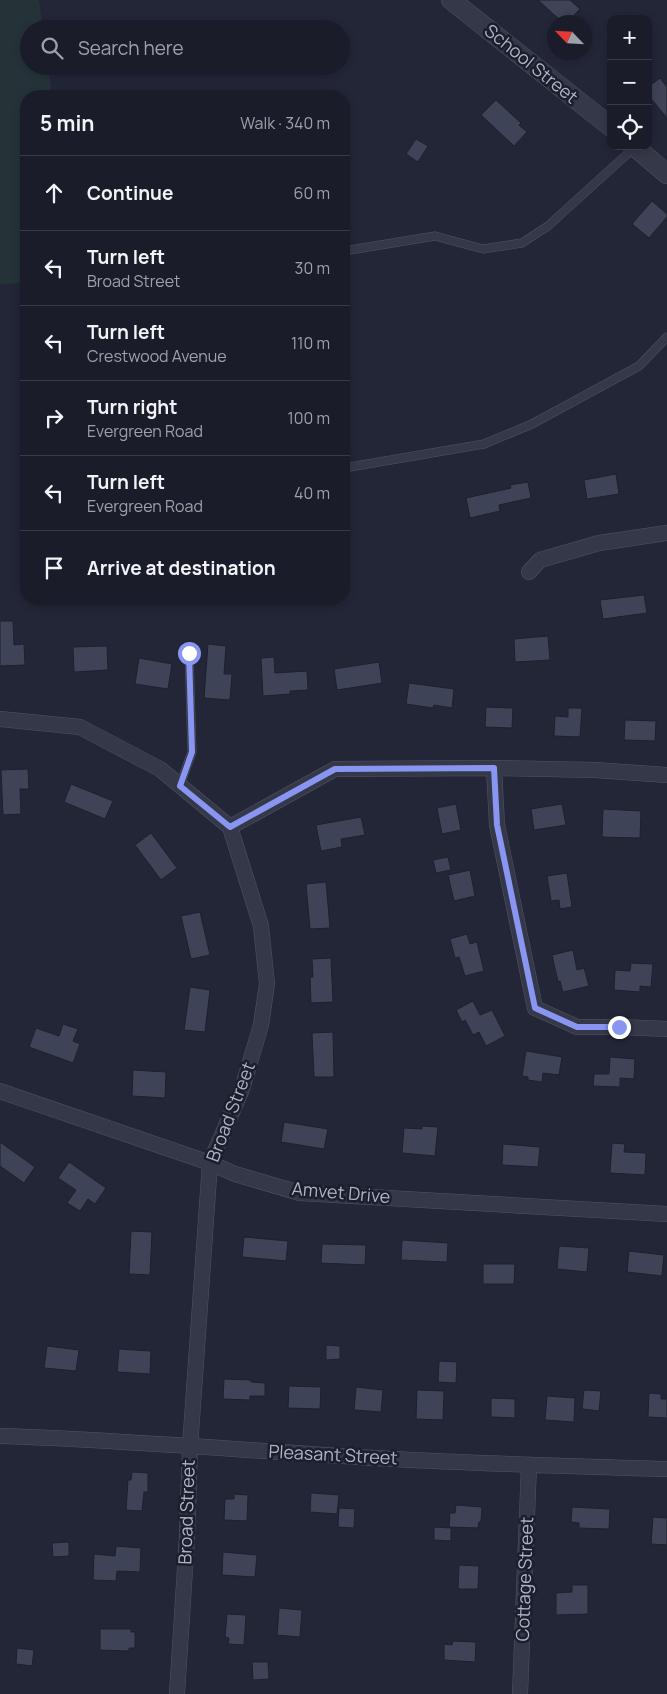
<!DOCTYPE html>
<html lang="en">
<head>
<meta charset="utf-8">
<style>
  body { margin:0; font-family:Manrope,sans-serif; background:#272935; color:#f1f3f6 }
  .controls { position:absolute; right:15px; top:15px; display:grid; overflow:hidden; border-radius:10px; box-shadow:0 2px 8px #0003 }
  .controls button { width:45px; height:45px; display:grid; place-items:center; padding:0; border:0; border-bottom:1px solid #383a46; background:#1a1c29; color:#f1f3f6; font:25px sans-serif }
  .compass { position:absolute; left:547px; top:15px; width:45px; height:45px; border-radius:50%; background:#1a1c29; box-shadow:0 2px 8px #0003; rotate:295deg }
  .stop { position:absolute; width:15px; height:15px; margin:-11px; border:4px solid #8896f1; border-radius:50%; background:#fff }
  .stop.end { background:#8896f1; border-color:#fff; box-shadow:0 1px 5px #0008 }
  .list { margin:0; padding:0; list-style:none }
  h2 { display:flex; justify-content:space-between; align-items:center; height:65px; margin:0; padding:0 20px; font-size:21px }
  h2 small { font-size:16px; font-weight:400; color:#9fa1a8 }
  .list li { display:grid; grid-template-columns:32px 1fr auto; gap:15px; align-items:center; box-sizing:border-box; height:75px; padding:0 20px; border-top:1px solid #383a46 }
  .list b { display:block; font-size:19px; white-space:nowrap }
  .list p { margin:0; font-size:16px; white-space:nowrap; color:#9fa1a8 }
  .list em { font-size:16px; font-style:normal; color:#9fa1a8 }
  .icon { flex:none; width:28px; height:28px; fill:none; stroke:currentColor; stroke-width:2; stroke-linecap:round; stroke-linejoin:round }
  .map { position:relative; flex:none; width:667px; height:1694px; overflow:hidden }
  .search { position:absolute; background:#1a1c29; box-shadow:0 2px 8px #0003; left:20px; top:20px; width:330px; height:55px; display:flex; align-items:center; gap:12px; box-sizing:border-box; padding:0 18px; border-radius:28px; color:#9fa1a8; font-size:19px }
  .panel { position:absolute; background:#1a1c29; box-shadow:0 2px 8px #0003; left:20px; top:90px; width:330px; height:515px; border-radius:20px }
  .map>svg:first-child { display:block }
</style>
</head>
<body>
<div class="map">
<svg width="667" height="1694" viewBox="0 0 667 1694">
  <rect width="100%" height="100%" fill="#222637"/>
  <path fill="#253339" d="M0,0H39L43,29H29V66H48L52,96H26V283L0,284Z"/>
  <path fill="#3e4357" stroke="#1d202e" d="M538,0H570L580,9L567,22H562Z
    M660,78L667,87V118L648,95V87Z
    M496,100L521,123L519,125L527,132L514,146L481,115Z
    M416,139L428,146L418,162L406,154Z
    M652,201L667,214V217L649,238L632,224Z
    M616,474L619,494L587,499L584,480Z
    M528,482L531,498L499,505L500,511L470,518L466,498L511,488L510,485Z
    M644,595L647,613L603,619L600,600Z
    M0,621H13L14,645L24,644L25,665L0,666Z
    M548,636L550,660L515,662L514,639Z
    M208,644L226,646L224,674H232L230,700L204,698Z
    M107,646L108,670L74,672L73,647Z
    M274,657L275,673L307,671L308,690L290,691V694L263,696L261,658Z
    M139,658L172,664L168,689L135,684Z
    M379,662L382,683L337,690L334,669Z
    M409,683L454,689L452,708L434,705L433,708L406,704Z
    M486,707L513,708L512,728L485,727Z
    M568,708H582L580,737L554,736L555,716L568,717Z
    M625,720L656,721L655,741L624,740Z
    M28,769L29,789H20L21,814L3,815L1,770Z
    M71,784L113,801L105,819L64,802Z
    M456,804L461,830L442,834L437,808Z
    M562,804L566,825L534,830L531,809Z
    M603,809L641,811L640,838L602,837Z
    M361,817L365,835L341,839L342,847L321,851L316,825Z
    M151,833L177,868L161,880L135,845Z
    M448,857L451,870L436,873L433,860Z
    M470,870L475,896L454,901L448,875Z
    M567,873L572,907L560,909L559,900L551,901L547,876Z
    M326,882L330,928L310,929L306,884Z
    M200,912L210,955L191,959L181,916Z
    M467,934L470,944L477,942L484,971L465,976L459,957L455,958L450,939Z
    M573,950L577,970L584,968L589,986L563,992L560,981L558,982L552,955Z
    M331,958L333,1002L311,1003L310,977H313L312,959Z
    M631,963L653,964L651,987L640,986V992L614,990L615,970L630,971Z
    M190,987L210,990L205,1032L184,1030Z
    M473,1001L480,1015L492,1010L505,1036L486,1046L479,1032L473,1035L465,1020L462,1022L456,1010Z
    M63,1024L78,1029L73,1041L80,1044L73,1063L29,1047L36,1028L59,1036Z
    M333,1032L334,1077H314L312,1033Z
    M526,1051L562,1057L559,1075L543,1073L542,1082L528,1080V1077L522,1076Z
    M610,1057L635,1059L634,1079L620,1078V1087L593,1086L594,1074H609Z
    M133,1070L166,1072L165,1098L132,1096Z
    M284,1122L328,1129L324,1149L281,1142Z
    M422,1126L438,1127L435,1156L402,1153L404,1128L422,1129Z
    M0,1142L35,1167L24,1183L0,1166Z
    M612,1143L625,1144L624,1152L646,1153L645,1175L610,1173Z
    M503,1144L540,1147L538,1167L502,1165Z
    M69,1162L106,1188L95,1204L88,1199L80,1211L67,1203L76,1190L58,1178Z
    M131,1231L152,1232L150,1275L129,1274Z
    M244,1237L288,1241L286,1261L242,1257Z
    M402,1240L448,1243L447,1262L401,1260Z
    M322,1244L366,1245L365,1265L321,1263Z
    M559,1246L589,1248L587,1272L557,1269Z
    M629,1251L664,1255L662,1276L627,1272Z
    M483,1264H515L514,1284H483Z
    M326,1345L340,1346V1359L326,1360Z
    M47,1346L79,1350L76,1371L44,1368Z
    M119,1349L151,1351L150,1374L117,1372Z
    M439,1361L457,1362L456,1383L438,1382Z
    M224,1379L251,1380V1382L265,1383V1396H250V1400L223,1399Z
    M289,1386L321,1387L320,1409L288,1408Z
    M356,1387L383,1390L381,1412L354,1410Z
    M417,1390L444,1391L443,1420L416,1419Z
    M584,1390L601,1391L599,1411L582,1409Z
    M649,1393L661,1394V1399H667V1418L648,1417Z
    M547,1396L575,1398L574,1422L545,1420Z
    M491,1398L515,1399V1418L491,1417Z
    M132,1472L148,1473V1492H144L142,1511L126,1510L128,1480H131Z
    M311,1493L339,1495L337,1514L310,1512Z
    M234,1494L248,1495L247,1521L224,1520L225,1499H234Z
    M456,1505L482,1507L481,1522H479L478,1528L449,1527L450,1513H455Z
    M572,1507L610,1509L609,1529L579,1528V1523L571,1522Z
    M339,1508L355,1509L354,1528L338,1527Z
    M653,1517L667,1518V1545L651,1544Z
    M434,1527L451,1528V1541L434,1540Z
    M69,1542V1556L53,1557L52,1543Z
    M116,1546L141,1548L140,1572L117,1571L116,1581L93,1580L94,1554L115,1556Z
    M223,1552L257,1555L255,1577L222,1575Z
    M459,1565L479,1566L478,1589H458Z
    M572,1585H588V1614L556,1615V1593L572,1592Z
    M279,1608L302,1610L300,1637L277,1635Z
    M227,1614L246,1615L244,1645L228,1644L229,1638L225,1637Z
    M100,1629H131V1632H135V1648H129V1651L100,1650Z
    M453,1641L476,1642L475,1662L444,1660V1644L452,1645Z
    M17,1648L34,1650L32,1666L16,1664Z
    M252,1662H268L269,1679L253,1680Z"/>
  <g fill="none" stroke-linecap="round" stroke-linejoin="round">
    <g stroke="#505362" stroke-width="9">
      <path id="service" d="M344,251L435,236L483,249L522,243L548,226L635,147
        M344,468L484,444L532,424L639,366L667,337
        M180,785L192,752L189,653"/>
    </g>
    <g stroke="#505362" stroke-width="16">
      <path id="minor" d="M529,572L540,560L599,543L667,533
        M0,719L80,727L160,769L230,827L261,926L267,984L261,1025L242,1089L210,1163L190,1447L187,1537L177,1694
        M494,768L497,825L535,1008L577,1027H619L667,1029
        M230,827L335,769L494,768L595,770L667,775
        M0,1091L210,1163L235,1174L300,1193L667,1214
        M0,1436C131,1440 261,1452 392,1459C483,1464 575,1466 667,1469
        M520,1694L529,1465"/>
    </g>
    <g stroke="#505362" stroke-width="20">
      <path id="tertiary" d="M451,0L611,127
        M634,146L667,174"/>
    </g>
    <use href="#service" stroke="#353848" stroke-width="8"/>
    <use href="#minor" stroke="#353848" stroke-width="15"/>
    <use href="#tertiary" stroke="#353848" stroke-width="19"/>
  </g>
  <g fill="none" stroke-linecap="round" stroke-linejoin="round">
    <path stroke="#8896f1" stroke-width="6" d="M189,653L192,752L180,786L230,827L335,769L494,768L497,825L535,1008L577,1027H619"/>
  </g>
  <g text-anchor="middle" stroke-width="5" stroke-linejoin="round" paint-order="stroke">
    <g font-size="18" fill="#b0b3c4" stroke="#1b1e2c">
      <text transform="translate(531 64) rotate(39)" y="6">School Street</text>
      <text transform="translate(231 1112) rotate(-69)" y="6">Broad Street</text>
      <text transform="translate(341 1193) rotate(5)" y="6">Amvet Drive</text>
      <text transform="translate(333 1455) rotate(3)" y="6">Pleasant Street</text>
      <text transform="translate(187 1512) rotate(-88)" y="6">Broad Street</text>
      <text transform="translate(525 1579) rotate(-88)" y="6">Cottage Street</text>
    </g>
  </g>
</svg>
<div class="controls">
<button>+</button>
<button>−</button>
<button><svg class="icon" aria-label="locate" viewBox="0 0 24 24"><circle cx="12" cy="12" r="6"/><path d="M12 2v4M12 18v4M2 12h4M18 12h4"/></svg></button>
</div>
<svg class="compass" viewBox="-18 -18 36 36"><path d="M0-13l5 13h-10z" fill="#e53935"/><path d="M0 13l5-13h-10z" fill="#9fa1a8"/></svg>
<div class="stop" style="left:189px;top:653px"></div>
<div class="stop end" style="left:619px;top:1027px"></div>
<div class="search"><svg class="icon" aria-label="search" viewBox="0 0 24 24"><circle cx="10" cy="10" r="6"/><path d="M15 15l6 6"/></svg>Search here</div>
<section class="panel">
<h2>5 min<small>Walk · 340 m</small></h2>
<ul class="list">
<li><svg class="icon" aria-label="ahead" viewBox="0 0 24 24"><path d="M12 20V5M6 11l6-6 6 6"/></svg><div><b>Continue</b></div><em>60 m</em></li>
<li><svg class="icon" aria-label="left" viewBox="0 0 24 24"><path d="M17 20v-9H6M10 6l-5 5 5 5"/></svg><div><b>Turn left</b><p>Broad Street</p></div><em>30 m</em></li>
<li><svg class="icon" aria-label="left" viewBox="0 0 24 24"><path d="M17 20v-9H6M10 6l-5 5 5 5"/></svg><div><b>Turn left</b><p>Crestwood Avenue</p></div><em>110 m</em></li>
<li><svg class="icon" aria-label="right" viewBox="0 0 24 24"><path d="M7 20v-9h11M14 6l5 5-5 5"/></svg><div><b>Turn right</b><p>Evergreen Road</p></div><em>100 m</em></li>
<li><svg class="icon" aria-label="left" viewBox="0 0 24 24"><path d="M17 20v-9H6M10 6l-5 5 5 5"/></svg><div><b>Turn left</b><p>Evergreen Road</p></div><em>40 m</em></li>
<li><svg class="icon" aria-label="arrive" viewBox="0 0 24 24"><path d="M6 21V4h12l-3 4 3 4H6"/></svg><div><b>Arrive at destination</b></div></li>
</ul>
</section>
</div>
</body>
</html>
